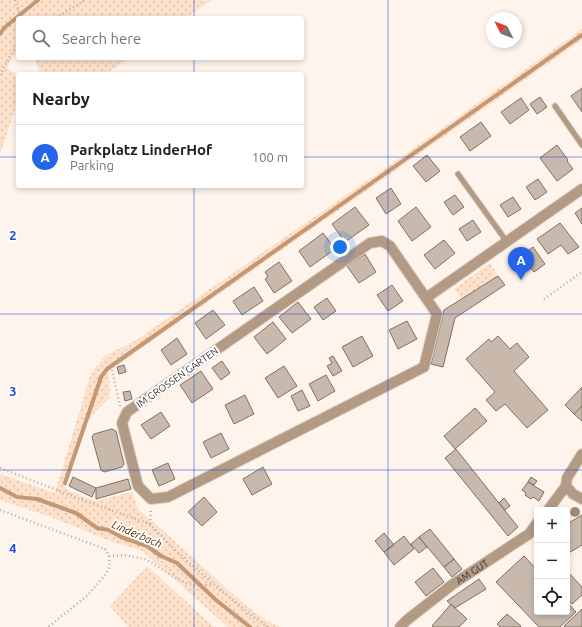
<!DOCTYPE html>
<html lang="en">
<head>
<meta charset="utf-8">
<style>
  body { margin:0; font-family:Ubuntu,sans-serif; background:#f2f2f2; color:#202124 }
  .controls { position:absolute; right:12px; bottom:12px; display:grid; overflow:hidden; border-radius:4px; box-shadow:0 2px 6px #0003 }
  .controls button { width:36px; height:36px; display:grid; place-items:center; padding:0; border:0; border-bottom:1px solid #e0e0e0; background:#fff; color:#202124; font:20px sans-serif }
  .compass { position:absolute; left:486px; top:12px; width:36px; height:36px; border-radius:50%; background:#fff; box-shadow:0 2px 6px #0003; rotate:312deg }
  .you { position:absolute; left:340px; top:247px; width:14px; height:14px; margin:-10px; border:3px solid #fff; border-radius:50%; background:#1a73e8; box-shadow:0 0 0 6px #1a73e833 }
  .badge { display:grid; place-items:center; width:26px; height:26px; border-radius:50%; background:#2563eb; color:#fff; font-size:13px; font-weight:700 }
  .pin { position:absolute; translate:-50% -33px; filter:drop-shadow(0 1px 2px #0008) }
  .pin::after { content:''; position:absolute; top:21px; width:14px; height:12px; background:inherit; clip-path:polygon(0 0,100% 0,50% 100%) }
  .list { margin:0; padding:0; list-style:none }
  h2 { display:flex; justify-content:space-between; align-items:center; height:52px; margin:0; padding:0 16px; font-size:17px }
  h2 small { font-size:13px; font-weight:400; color:#757577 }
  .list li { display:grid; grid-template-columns:26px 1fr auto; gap:12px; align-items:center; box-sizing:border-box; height:64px; padding:0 16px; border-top:1px solid #e0e0e0 }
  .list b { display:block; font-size:15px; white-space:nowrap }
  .list p { margin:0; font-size:13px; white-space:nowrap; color:#757577 }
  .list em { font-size:13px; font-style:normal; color:#757577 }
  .icon { flex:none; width:22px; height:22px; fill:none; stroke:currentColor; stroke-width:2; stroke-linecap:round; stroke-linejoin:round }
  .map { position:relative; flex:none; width:582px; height:627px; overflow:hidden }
  .search { position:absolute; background:#fff; box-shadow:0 2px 6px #0003; left:16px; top:16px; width:288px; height:44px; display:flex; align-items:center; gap:10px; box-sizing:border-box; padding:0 14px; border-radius:4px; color:#757577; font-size:15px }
  .panel { position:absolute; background:#fff; box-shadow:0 2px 6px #0003; left:16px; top:72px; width:288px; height:116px; border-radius:4px }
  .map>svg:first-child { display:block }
</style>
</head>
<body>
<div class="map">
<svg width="582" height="627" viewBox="0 0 582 627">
  <defs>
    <pattern id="grass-dots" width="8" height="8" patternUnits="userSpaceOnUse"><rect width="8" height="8" fill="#fee1ca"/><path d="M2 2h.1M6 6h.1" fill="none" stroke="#dbc2ae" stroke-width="1.8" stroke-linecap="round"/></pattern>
  </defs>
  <rect width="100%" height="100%" fill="#fef4ec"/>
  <path fill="url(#grass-dots)" d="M0,0H212L186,18H18V51L15,54L7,68L18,75V101L0,154Z
    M582,29V40L109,371L110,397L86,422L65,489L95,501L132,492L138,509L159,527L243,603L267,621L280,627H228L141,550L115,543L54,518L0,500V474L55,493L91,373L105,356L118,349L130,344L397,160Z
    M35,58H129L106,74H40Z
    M490,263L498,276L461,299L454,289Z
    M147,566L214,627H128L110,606Z"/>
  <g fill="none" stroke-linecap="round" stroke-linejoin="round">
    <path stroke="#c49874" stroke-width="4" d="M0,34L4,28L38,0
      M65,483L101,377L107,369L582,35
      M0,488L17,497L37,499L76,513L97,528L109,530L121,537L147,546L161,556L177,563L216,600L250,627"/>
  </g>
  <path fill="#c8b9ac" stroke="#7f7065" d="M582,88V112L571,96Z
    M540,97L547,107L537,114L530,104Z
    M521,98L529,110L510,124L501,112Z
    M481,122L491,136L470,151L460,137Z
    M557,145L568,160L567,161L573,169L557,181L540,158Z
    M427,155L440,171L426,182L413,166Z
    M538,179L547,192L535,200L526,187Z
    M391,188L401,204L386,214L376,198Z
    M455,195L464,207L453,215L444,202Z
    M513,197L521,209L508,217L500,205Z
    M355,207L369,225L345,242L332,224Z
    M416,207L431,227L412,241L398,221Z
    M582,208V224L575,213Z
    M473,220L481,232L467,241L459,229Z
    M560,223L579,247L568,254L561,245L548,254L537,239Z
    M323,233L335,249L310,267L299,251Z
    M444,240L455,253L435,269L424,255Z
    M533,247L545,264L534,272L521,256Z
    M365,254L376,272L359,283L347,266Z
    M279,262L292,281L274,293L265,279L268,277L265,272Z
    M498,276L505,285L455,318L443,367L431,364L444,310Z
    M392,285L403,301L388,311L377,295Z
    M254,287L263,301L242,315L233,301Z
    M327,298L336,311L323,320L314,307Z
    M298,302L311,319L292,333L279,317Z
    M213,310L225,325L206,339L195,323Z
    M407,321L417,339L398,349L389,330Z
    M273,322L286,339L267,354L254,337Z
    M362,336L373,356L353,367L342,347Z
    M498,336L510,349L517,343L529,357L514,371L548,410L527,428L505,404L496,411L486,400L495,392L466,359L489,339L491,342Z
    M177,338L187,354L171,365L161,350Z
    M333,356L342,371L333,376L327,366L332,363L329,358Z
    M222,361L230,373L221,380L212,368Z
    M124,365L126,372L119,374L117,367Z
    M284,366L297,386L278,398L265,378Z
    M201,371L213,389L192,403L180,385Z
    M326,375L335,391L318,401L309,384Z
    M582,387V406L574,414L565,405Z
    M302,390L310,406L298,411L291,396Z
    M130,391L132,399L125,401L123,392Z
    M245,395L254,414L234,424L225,405Z
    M582,406V421L574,414Z
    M475,408L487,421L455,449L444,436Z
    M161,412L170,426L151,439L141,425Z
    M112,429L116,431L124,464L122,467L104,472L101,470L92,437L94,434Z
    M221,433L229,449L211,458L203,442Z
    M456,449L518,527L508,536L445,458Z
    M168,463L175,479L159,486L152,470Z
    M263,467L272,484L252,495L243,479Z
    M73,477L96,488L92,497L69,486Z
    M531,477L537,481L534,485L528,482Z
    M128,479L131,489L96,499V488Z
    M528,482L544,492L539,501L533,497L531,499L525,495L526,493L522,490Z
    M204,497L217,512L202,526L188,512Z
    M504,498L510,506L505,510L499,503Z
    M582,515V545L567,554V524Z
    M430,529L454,559L444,567L419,537Z
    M384,533L394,545L384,552L375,541Z
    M404,536L414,549L394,565L384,552Z
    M419,537L427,547L419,553L411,544Z
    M524,556L537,570V612H567V602L576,612L560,627H539L496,582Z
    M454,559L462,569L452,577L444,567Z
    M433,568L444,582L426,596L415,582Z
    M567,571L582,587V595L572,604L567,598Z
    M479,579L486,589L455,608L447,601Z
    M451,604L467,619L459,627H433L432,626Z
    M582,609V627H565L564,626Z
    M507,614L521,626L520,627H500L497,624Z"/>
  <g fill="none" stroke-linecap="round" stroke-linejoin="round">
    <g stroke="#dbd2ca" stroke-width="7">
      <path id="service" d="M555,106L582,145
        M458,174L507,242"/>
    </g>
    <g stroke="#dbd2ca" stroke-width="12">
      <g id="minor">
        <path d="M382,241L390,246L437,314L424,367L168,497L151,499L138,486L122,423L127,412L370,243Z"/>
        <path d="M426,298L582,189"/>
        <path d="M548,510L566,486"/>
        <path id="s1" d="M400,627L407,620L453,584L529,534L537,523"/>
      </g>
    </g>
    <g stroke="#dbd2ca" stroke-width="12">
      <path id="tertiary" d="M582,454L567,478L566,486L573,494L582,499"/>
    </g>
    <path stroke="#b6ada6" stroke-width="2.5" stroke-dasharray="1 3" stroke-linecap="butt" d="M15,0L21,18
      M56,18L85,0
      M0,75L12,52L18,46
      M544,299L582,272
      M112,370L120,406
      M0,468L80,499L150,524L171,546L213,584L256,619L268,627
      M0,510L105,549L109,556L110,566L106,574L88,595L48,627
      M150,524L151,508
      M109,556L124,555L145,559L178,579L192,585L201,586L213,584"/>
    <use href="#service" stroke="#b39a85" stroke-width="5"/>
    <use href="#minor" stroke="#b39a85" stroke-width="10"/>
    <use href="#tertiary" stroke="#b39a85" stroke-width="10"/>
  </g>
  <circle fill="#a58b73" cx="575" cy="512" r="5"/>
  <path fill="none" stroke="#1d4ed8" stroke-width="1" stroke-opacity="0.55" d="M194,0V18M388,0V627M194,58V74M0,157H18M302,157H582M194,186V627M0,314H582M0,470H582"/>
  <g text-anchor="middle" stroke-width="4" stroke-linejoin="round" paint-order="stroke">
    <g font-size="10" fill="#3d3631" stroke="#fff">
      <text transform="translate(177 377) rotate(-35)" y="4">IM GROSSEN GARTEN</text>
      <text dy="4" stroke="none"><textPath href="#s1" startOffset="91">AM GUT</textPath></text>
    </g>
    <g font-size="11" font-style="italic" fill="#552f08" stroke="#fff">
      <text transform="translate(137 534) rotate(23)" y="4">Linderbach</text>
    </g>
  </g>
  <g font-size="13" text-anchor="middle" font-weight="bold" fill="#1d4ed8" stroke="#fff" stroke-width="4" stroke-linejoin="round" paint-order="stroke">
    <text x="13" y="240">2</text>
    <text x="13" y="396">3</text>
    <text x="13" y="553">4</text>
  </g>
</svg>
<div class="controls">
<button>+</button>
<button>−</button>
<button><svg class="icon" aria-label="locate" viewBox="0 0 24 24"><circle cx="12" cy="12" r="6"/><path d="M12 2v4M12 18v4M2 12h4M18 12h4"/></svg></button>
</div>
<svg class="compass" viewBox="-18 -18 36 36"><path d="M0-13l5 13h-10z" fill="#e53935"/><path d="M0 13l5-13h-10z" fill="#757577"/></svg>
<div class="you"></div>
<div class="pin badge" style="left:521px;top:280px">A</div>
<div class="search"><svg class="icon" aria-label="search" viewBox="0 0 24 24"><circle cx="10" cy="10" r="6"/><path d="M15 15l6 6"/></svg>Search here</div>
<section class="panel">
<h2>Nearby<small></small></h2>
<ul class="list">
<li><span class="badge">A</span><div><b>Parkplatz LinderHof</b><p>Parking</p></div><em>100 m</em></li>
</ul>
</section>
</div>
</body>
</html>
